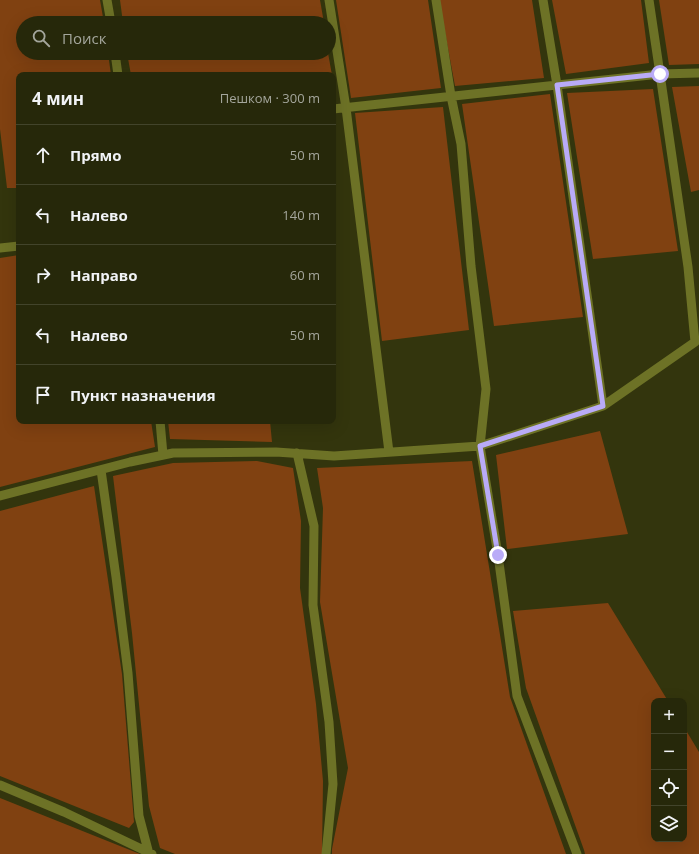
<!DOCTYPE html>
<html lang="ru">
<head>
<meta charset="utf-8">
<style>
  body { margin:0; font-family:"Open Sans",sans-serif; background:#2e3013; color:#f1f3f6 }
  .controls { position:absolute; right:12px; bottom:12px; display:grid; overflow:hidden; border-radius:8px; box-shadow:0 4px 16px #0002 }
  .controls button { width:36px; height:36px; display:grid; place-items:center; padding:0; border:0; border-bottom:1px solid #42442b; background:#26280a; color:#f1f3f6; font:20px sans-serif }
  .stop { position:absolute; width:12px; height:12px; margin:-9px; border:3px solid #b9abf7; border-radius:50%; background:#fff }
  .stop.end { background:#b9abf7; border-color:#fff; box-shadow:0 1px 4px #0008 }
  .list { margin:0; padding:0; list-style:none }
  h2 { display:flex; justify-content:space-between; align-items:center; height:52px; margin:0; padding:0 16px; font-size:17px }
  h2 small { font-size:13px; font-weight:400; color:#a4a69c }
  .list li { display:grid; grid-template-columns:26px 1fr auto; gap:12px; align-items:center; box-sizing:border-box; height:60px; padding:0 16px; border-top:1px solid #42442b }
  .list b { display:block; font-size:15px; white-space:nowrap }
  .list em { font-size:13px; font-style:normal; color:#a4a69c }
  .icon { flex:none; width:22px; height:22px; fill:none; stroke:currentColor; stroke-width:2; stroke-linecap:round; stroke-linejoin:round }
  .map { position:relative; flex:none; width:699px; height:854px; overflow:hidden }
  .search { position:absolute; background:#26280a; box-shadow:0 4px 16px #0002; left:16px; top:16px; width:320px; height:44px; display:flex; align-items:center; gap:10px; box-sizing:border-box; padding:0 14px; border-radius:22px; color:#a4a69c; font-size:15px }
  .panel { position:absolute; background:#26280a; box-shadow:0 4px 16px #0002; left:16px; top:72px; width:320px; height:352px; border-radius:8px }
  .map>svg:first-child { display:block }
</style>
</head>
<body>
<div class="map">
<svg width="699" height="854" viewBox="0 0 699 854">
  <rect width="100%" height="100%" fill="#33350d"/>
  <path fill="#804111" d="M0,0H100L104,23H23V53H108L111,75H19V188H7L0,129Z
    M120,0H320L324,23H123Z
    M336,0H428L441,88L351,98Z
    M439,0H532L544,78L455,86Z
    M552,0H641L649,63L566,74Z
    M659,0H699V64L669,65Z
    M127,53H328L332,75H131Z
    M699,86V190L691,192L672,87Z
    M653,89L678,251L593,259L567,93Z
    M550,94L583,317L494,326L462,104Z
    M443,107L469,330L382,341L355,113Z
    M19,255V421H151L155,447L0,487V258Z
    M168,421H270L272,442L170,439Z
    M600,431L628,534L507,549L496,455Z
    M257,461L293,468L301,521L300,588L316,704L323,781L322,854H175L160,848L149,806L132,633L113,476L173,463Z
    M472,461L510,697L566,854H332V849L348,768L320,602L323,508L317,468Z
    M94,486L122,674L134,822L129,828L0,776V511Z
    M608,603L668,701H654V839H684V727L699,752V854H585L584,850L526,688L513,611Z
    M0,798L140,854H0Z"/>
  <g fill="none" stroke-linecap="round" stroke-linejoin="round">
    <path stroke="#6d7226" stroke-width="9" d="M107,0L111,23
      M329,0L346,108L389,452
      M436,0L451,96L461,144L471,266L486,389L480,446L603,406L557,85L543,0
      M115,53L118,75
      M333,109L660,74L649,0
      M0,248L19,246
      M603,406L695,342L688,267L660,74L699,73
      M160,421L163,455
      M297,453L314,526L313,605L329,722L333,784L326,854
      M101,470L116,577L128,673L139,816L149,854
      M0,496L130,462L173,453L276,452L334,456L480,446L498,555L517,696L577,854
      M0,785L64,812L152,854"/>
  </g>
  <g fill="none" stroke-linecap="round" stroke-linejoin="round">
    <path stroke="#b9abf7" stroke-width="5" d="M498,555L480,446L603,406L557,85L660,74"/>
  </g>
</svg>
<div class="controls">
<button>+</button>
<button>−</button>
<button><svg class="icon" aria-label="locate" viewBox="0 0 24 24"><circle cx="12" cy="12" r="6"/><path d="M12 2v4M12 18v4M2 12h4M18 12h4"/></svg></button>
<button><svg class="icon" aria-label="layers" viewBox="0 0 24 24"><path d="M12 4l9 5-9 5-9-5zM3 14l9 5 9-5"/></svg></button>
</div>
<div class="stop" style="left:660px;top:74px"></div>
<div class="stop end" style="left:498px;top:555px"></div>
<div class="search"><svg class="icon" aria-label="search" viewBox="0 0 24 24"><circle cx="10" cy="10" r="6"/><path d="M15 15l6 6"/></svg>Поиск</div>
<section class="panel">
<h2>4 мин<small>Пешком · 300 m</small></h2>
<ul class="list">
<li><svg class="icon" aria-label="ahead" viewBox="0 0 24 24"><path d="M12 20V5M6 11l6-6 6 6"/></svg><div><b>Прямо</b></div><em>50 m</em></li>
<li><svg class="icon" aria-label="left" viewBox="0 0 24 24"><path d="M17 20v-9H6M10 6l-5 5 5 5"/></svg><div><b>Налево</b></div><em>140 m</em></li>
<li><svg class="icon" aria-label="right" viewBox="0 0 24 24"><path d="M7 20v-9h11M14 6l5 5-5 5"/></svg><div><b>Направо</b></div><em>60 m</em></li>
<li><svg class="icon" aria-label="left" viewBox="0 0 24 24"><path d="M17 20v-9H6M10 6l-5 5 5 5"/></svg><div><b>Налево</b></div><em>50 m</em></li>
<li><svg class="icon" aria-label="arrive" viewBox="0 0 24 24"><path d="M6 21V4h12l-3 4 3 4H6"/></svg><div><b>Пункт назначения</b></div></li>
</ul>
</section>
</div>
</body>
</html>
